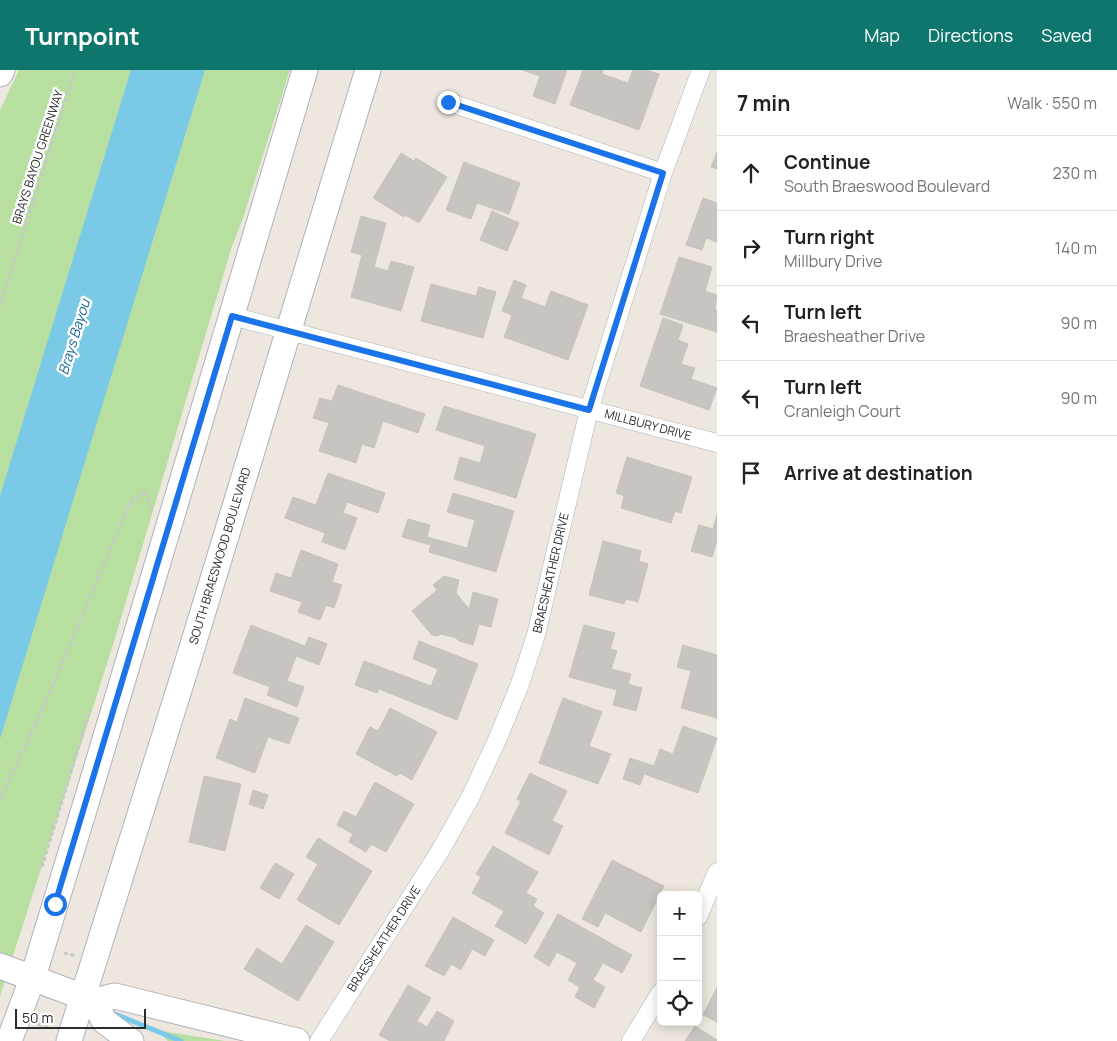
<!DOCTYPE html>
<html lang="en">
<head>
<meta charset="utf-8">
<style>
  body { margin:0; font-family:Manrope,sans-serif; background:#f6f6f6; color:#222 }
  .controls { position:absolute; right:15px; bottom:15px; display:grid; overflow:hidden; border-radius:8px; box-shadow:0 2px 12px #0003 }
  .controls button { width:45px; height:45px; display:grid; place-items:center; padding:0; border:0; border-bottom:1px solid #e0e0e0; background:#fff; color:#222; font:25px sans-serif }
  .scale { position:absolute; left:15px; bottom:12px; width:131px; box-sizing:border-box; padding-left:5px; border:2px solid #2c2c2c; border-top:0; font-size:14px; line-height:18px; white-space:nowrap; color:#2c2c2c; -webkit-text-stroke:4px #fff; paint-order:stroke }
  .stop { position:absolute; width:15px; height:15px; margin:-11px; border:4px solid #1a73e8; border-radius:50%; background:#fff }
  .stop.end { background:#1a73e8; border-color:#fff; box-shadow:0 1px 5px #0008 }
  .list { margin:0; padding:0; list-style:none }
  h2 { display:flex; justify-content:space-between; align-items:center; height:65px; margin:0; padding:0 20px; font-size:21px }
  h2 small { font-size:16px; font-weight:400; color:#767676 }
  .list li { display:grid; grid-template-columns:32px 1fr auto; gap:15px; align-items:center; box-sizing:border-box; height:75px; padding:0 20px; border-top:1px solid #e0e0e0 }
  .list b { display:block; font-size:19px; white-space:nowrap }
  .list p { margin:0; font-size:16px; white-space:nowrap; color:#767676 }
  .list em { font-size:16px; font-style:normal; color:#767676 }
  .icon { flex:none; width:28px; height:28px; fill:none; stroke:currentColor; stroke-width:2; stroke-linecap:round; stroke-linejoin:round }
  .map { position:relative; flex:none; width:717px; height:971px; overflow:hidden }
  header { display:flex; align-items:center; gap:30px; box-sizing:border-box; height:70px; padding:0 25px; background:#0f766e; color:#fff }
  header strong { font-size:24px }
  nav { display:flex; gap:28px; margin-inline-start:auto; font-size:18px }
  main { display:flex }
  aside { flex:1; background:#fff }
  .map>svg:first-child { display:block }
</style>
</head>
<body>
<header>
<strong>Turnpoint</strong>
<nav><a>Map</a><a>Directions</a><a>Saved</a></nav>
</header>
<main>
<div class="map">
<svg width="717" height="971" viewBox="0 0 717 971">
  <rect width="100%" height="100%" fill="#ede7df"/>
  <path fill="#b6dfa0" d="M19,0H290L243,148L232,176L112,578L0,926V40Z
    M156,960L225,971H168Z"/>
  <path fill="#7acae7" d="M131,0H205L0,669V426Z"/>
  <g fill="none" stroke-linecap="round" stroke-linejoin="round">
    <path stroke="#7acae7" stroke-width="5" d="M110,942L181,971"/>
  </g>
  <path fill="#c8c4bf" stroke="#c8c3b9" d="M522,0H567L555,34L533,26L540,6Z
    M583,0H603L602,4L628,13L633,0H647L659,4L639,60L570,35Z
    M717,82V99L711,97Z
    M401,83L414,91L416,88L447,107L419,153L405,145L404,147L373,128Z
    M464,92L520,113L509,144L477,133L471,149L446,140Z
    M703,128L717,133V172L706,168L702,180L686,175Z
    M492,141L519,153L507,181L480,170Z
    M361,146L386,153L374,197L388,201L391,191L414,197L401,241L351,227L362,185L351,182Z
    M679,187L712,197L705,221L717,225L715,240L717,241V262L660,244Z
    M514,210L526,215L521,228L545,237L551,221L588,235L568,290L504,267L512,245L502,241Z
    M431,214L476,226L479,217L496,222L483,268L421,251Z
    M663,248L683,255L678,270L688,274L681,294L695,298L691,309L717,318L709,340L640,316Z
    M338,315L425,344L418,363L383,351L374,378L362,374L356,393L319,381L329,353L313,348L320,328L332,331Z
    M444,336L536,364L516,428L454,409L460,387L480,393L485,376L436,360Z
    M627,387L692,407L681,443L675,441L671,453L621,438L624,426L616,423Z
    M328,403L385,423L378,443L347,432L343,443L357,448L345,480L322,472L325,463L285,448L293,427L316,435Z
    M453,423L514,441L496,502L429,482L431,475L402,467L408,449L430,455L427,467L467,478L475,450L447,442Z
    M717,444V470L712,487L691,481L699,455L713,459Z
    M603,471L641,481L639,491L648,494L638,532L626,529L624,534L589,525Z
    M301,480L338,494L332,512L342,515L334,538L326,535L320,550L298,542L302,532L270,521L276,503L291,508Z
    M444,506L459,510L456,523L469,539L473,522L498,529L491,557L479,554L473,575L459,571L456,568L441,564L438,566L432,565L412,541L437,520L433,515Z
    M251,555L305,576L309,567L327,574L319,595L296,586L287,611L304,617L297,637L267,625L270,617L233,603Z
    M584,555L615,563L610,579L617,581L611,599L631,604L628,614L642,618L636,641L613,635L617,620L569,607Z
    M419,571L478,594L457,650L379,619L377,623L355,615L364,591L431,616L438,599L413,589Z
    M683,575L717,585V648L681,638L691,601L677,597Z
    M245,628L299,648L289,674L268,667L255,703L216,688L230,649L237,652Z
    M563,628L602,642L589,676L611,684L598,714L539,693Z
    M390,638L437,662L412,710L400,703L397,706L356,684L370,657L378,661Z
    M683,656L717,668L698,723L644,704L640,715L623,709L630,688L654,696L660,679L673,684Z
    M530,703L567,721L552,751L563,756L549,785L505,763L521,731L517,729Z
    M204,706L241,714L225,781L189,772Z
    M375,712L414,734L386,782L371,774L366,782L349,772L353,764L337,755L344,741L356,747Z
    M253,720L268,725L263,739L249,734Z
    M318,768L372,801L339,855L297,830L318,794L306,787Z
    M493,776L538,802L526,823L537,829L533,836L544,843L526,874L495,856L504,841L472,823L481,807L476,804Z
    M612,790L664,816L641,862L605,843L598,857L582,849Z
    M275,793L294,804L279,829L260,818Z
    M558,844L632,885L622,903L603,893L593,910L605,917L594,938L575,927L580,917L568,910L577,893L557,882L549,896L534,887Z
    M453,847L494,870L485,886L472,879L461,900L451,894L444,906L425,896Z
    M306,855L334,872L298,931L244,899L257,878L282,894Z
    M408,915L431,928L417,951L427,957L437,941L454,951L444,971H390L379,965Z
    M717,917V952L703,945Z
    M695,956L717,970V971H685Z"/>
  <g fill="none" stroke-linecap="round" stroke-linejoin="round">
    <g stroke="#b0b2bb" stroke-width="19">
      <path id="street" d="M448,32L663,103
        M232,246L717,373
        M698,847L717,802
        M319,971L440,781L470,728L498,668L520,614L536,565L589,340L663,103L701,0
        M631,971L661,922"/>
    </g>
    <g stroke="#b0b2bb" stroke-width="27">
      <path id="secondary" d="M0,4L2,0
        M0,896L94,931L115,926L297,971
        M94,931L104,951L131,971
        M9,971L33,907L86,733L305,0
        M69,971L188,591L368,0"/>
    </g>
    <path stroke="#c8c8c8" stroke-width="3" stroke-dasharray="4 2.5" stroke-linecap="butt" d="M0,236L75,0
      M0,730L43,638L130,433L145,421L151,438
      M42,797L90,640
      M64,883L76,886
      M38,954L51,959"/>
    <use href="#street" stroke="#fff" stroke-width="18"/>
    <use href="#secondary" stroke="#fff" stroke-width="25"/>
  </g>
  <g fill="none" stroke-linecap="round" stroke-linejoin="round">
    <path stroke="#1a73e8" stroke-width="6" d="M55,834L232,246L589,340L663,103L448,32"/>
  </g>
  <g text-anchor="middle" stroke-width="5" stroke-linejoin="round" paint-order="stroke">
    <g font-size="12" fill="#2c2c2c" stroke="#fff">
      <text transform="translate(38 87) rotate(-72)" y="4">BRAYS BAYOU GREENWAY</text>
      <text transform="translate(648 355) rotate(15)" y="4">MILLBURY DRIVE</text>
      <text transform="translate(220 486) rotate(-73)" y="4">SOUTH BRAESWOOD BOULEVARD</text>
      <text transform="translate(551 503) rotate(-77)" y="4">BRAESHEATHER DRIVE</text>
      <text transform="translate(384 869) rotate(-57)" y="4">BRAESHEATHER DRIVE</text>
    </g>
    <g font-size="14" font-style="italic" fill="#176a95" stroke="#fff">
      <text transform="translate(74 267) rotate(-73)" y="5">Brays Bayou</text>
    </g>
  </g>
</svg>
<div class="controls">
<button>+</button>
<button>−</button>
<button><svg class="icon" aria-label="locate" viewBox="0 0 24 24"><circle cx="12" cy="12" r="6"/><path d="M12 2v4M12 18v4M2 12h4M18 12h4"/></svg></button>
</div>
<div class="scale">50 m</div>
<div class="stop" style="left:55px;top:834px"></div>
<div class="stop end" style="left:448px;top:32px"></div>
</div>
<aside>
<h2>7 min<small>Walk · 550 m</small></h2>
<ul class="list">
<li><svg class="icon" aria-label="ahead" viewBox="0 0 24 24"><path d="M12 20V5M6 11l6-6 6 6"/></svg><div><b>Continue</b><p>South Braeswood Boulevard</p></div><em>230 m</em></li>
<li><svg class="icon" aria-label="right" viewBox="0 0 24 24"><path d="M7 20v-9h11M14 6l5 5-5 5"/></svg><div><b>Turn right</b><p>Millbury Drive</p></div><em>140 m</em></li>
<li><svg class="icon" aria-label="left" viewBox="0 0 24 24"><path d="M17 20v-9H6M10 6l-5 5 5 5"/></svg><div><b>Turn left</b><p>Braesheather Drive</p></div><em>90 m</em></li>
<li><svg class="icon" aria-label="left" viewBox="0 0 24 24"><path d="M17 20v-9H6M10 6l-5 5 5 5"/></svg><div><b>Turn left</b><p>Cranleigh Court</p></div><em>90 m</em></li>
<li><svg class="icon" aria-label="arrive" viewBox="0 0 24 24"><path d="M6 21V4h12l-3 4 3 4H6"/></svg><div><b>Arrive at destination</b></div></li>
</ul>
</aside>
</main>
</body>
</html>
